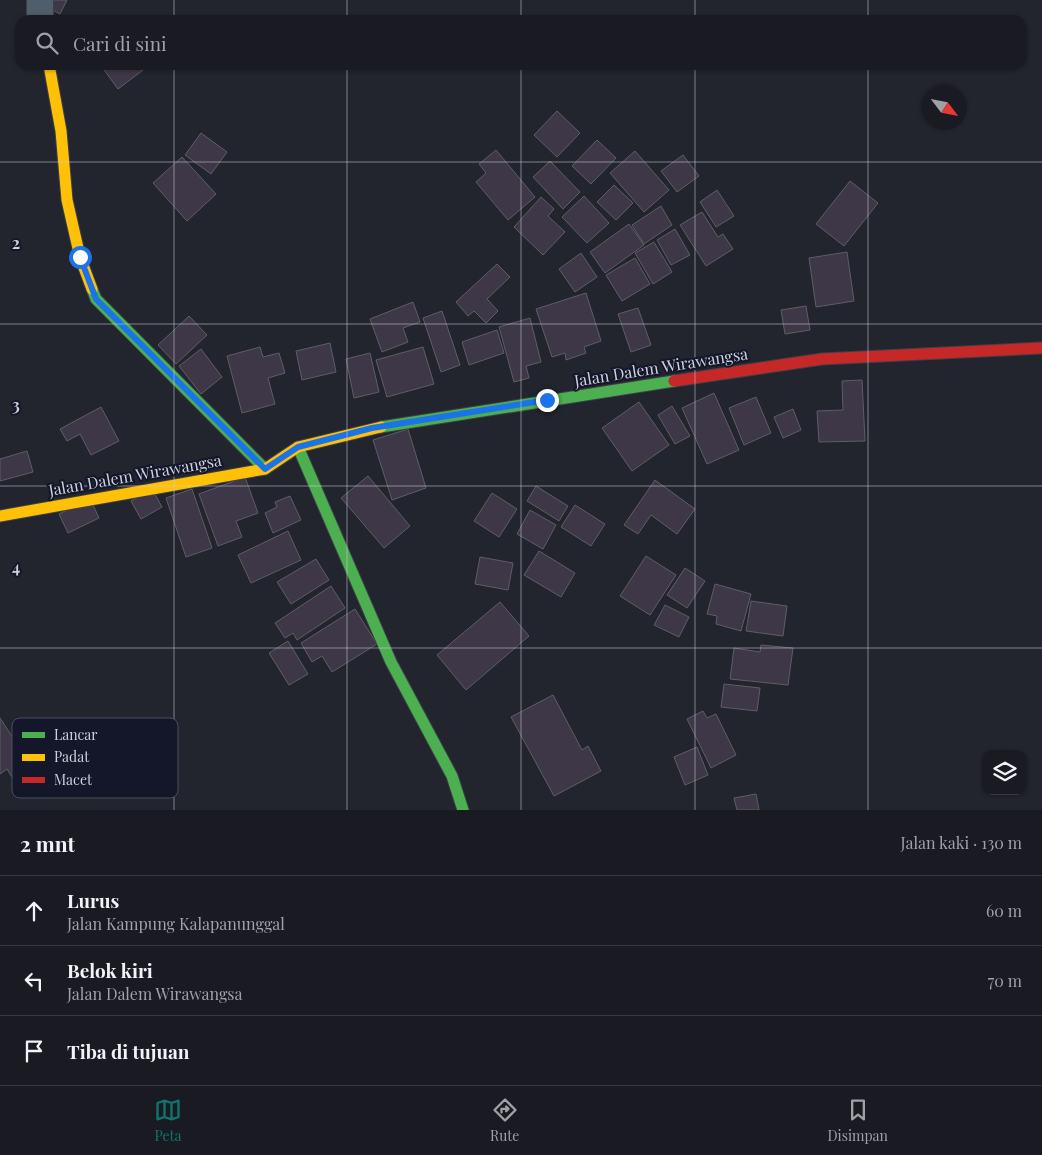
<!DOCTYPE html>
<html lang="id">
<head>
<meta charset="utf-8">
<style>
  body { margin:0; font-family:"Playfair Display",serif; background:#23242a; color:#f1f3f6 }
  .controls { position:absolute; right:15px; bottom:15px; display:grid; overflow:hidden; border-radius:10px; box-shadow:0 1px 4px #0004 }
  .controls button { width:45px; height:45px; display:grid; place-items:center; padding:0; border:0; border-bottom:1px solid #383940; background:#1a1b22; color:#f1f3f6; font:25px sans-serif }
  .compass { position:absolute; left:922px; top:85px; width:45px; height:45px; border-radius:50%; background:#1a1b22; box-shadow:0 1px 4px #0004; rotate:122deg }
  .stop { position:absolute; width:15px; height:15px; margin:-11px; border:4px solid #1a73e8; border-radius:50%; background:#fff }
  .stop.end { background:#1a73e8; border-color:#fff; box-shadow:0 1px 5px #0008 }
  .list { margin:0; padding:0; list-style:none }
  h2 { display:flex; justify-content:space-between; align-items:center; height:65px; margin:0; padding:0 20px; font-size:21px }
  h2 small { font-size:16px; font-weight:400; color:#9fa1a5 }
  .list li { display:grid; grid-template-columns:32px 1fr auto; gap:15px; align-items:center; box-sizing:border-box; height:70px; padding:0 20px; border-top:1px solid #383940 }
  .list b { display:block; font-size:19px; white-space:nowrap }
  .list p { margin:0; font-size:16px; white-space:nowrap; color:#9fa1a5 }
  .list em { font-size:16px; font-style:normal; color:#9fa1a5 }
  .icon { flex:none; width:28px; height:28px; fill:none; stroke:currentColor; stroke-width:2; stroke-linecap:round; stroke-linejoin:round }
  .map { position:relative; flex:none; width:1042px; height:810px; overflow:hidden }
  .search { position:absolute; background:#1a1b22; box-shadow:0 1px 4px #0004; left:15px; right:15px; top:15px; height:55px; display:flex; align-items:center; gap:12px; box-sizing:border-box; padding:0 18px; border-radius:15px; color:#9fa1a5; font-size:19px }
  .sheet { height:275px; background:#1a1b22 }
  nav { display:flex; justify-content:space-around; align-items:center; box-sizing:border-box; height:70px; border-top:1px solid #383940; background:#1a1b22; font-size:14px; color:#9fa1a5 }
  nav a { display:grid; justify-items:center; gap:2px }
  nav .on { color:#0f766e }
  .map>svg:first-child { display:block }
</style>
</head>
<body>
<div class="map">
<svg width="1042" height="810" viewBox="0 0 1042 810">
  <rect width="100%" height="100%" fill="#22242e"/>
  <path fill="#3e3748" stroke="#5f5d67" d="M35,0H67L60,14Z
    M105,65H145L147,67L118,89L102,67Z
    M557,111L580,133L557,157L534,135Z
    M201,133L227,152L211,174L185,155Z
    M597,140L616,158L591,184L572,166Z
    M496,150L535,197L508,220L476,182L486,173L479,164Z
    M635,151L669,190L644,212L610,173Z
    M683,155L699,176L677,192L661,171Z
    M182,157L216,194L187,221L153,183Z
    M550,161L580,192L563,209L533,177Z
    M850,181L878,203L844,246L816,224Z
    M614,185L633,203L616,220L597,202Z
    M717,190L734,216L716,227L700,202Z
    M584,196L609,223L587,243L562,217Z
    M541,197L554,209L548,216L565,232L543,255L514,227Z
    M661,206L672,225L644,244L632,225Z
    M702,212L718,237L723,234L733,249L706,266L680,225Z
    M629,224L644,245L605,273L590,252Z
    M675,229L690,255L671,265L657,240Z
    M654,242L672,272L653,284L635,253Z
    M847,252L854,301L816,307L809,258Z
    M581,253L597,277L575,292L559,269Z
    M635,258L650,284L622,301L606,275Z
    M497,264L510,277L487,299L498,311L486,323L474,311L468,316L456,302Z
    M586,293L601,341L584,347L586,353L566,360L565,353L552,357L536,309Z
    M413,302L420,322L403,328L408,342L382,352L370,319Z
    M806,306L810,330L785,334L781,310Z
    M638,308L651,345L631,352L618,314Z
    M442,311L460,365L441,372L423,318Z
    M189,316L207,335L176,364L158,345Z
    M530,318L541,362L526,366L529,378L514,382L499,327Z
    M497,330L504,353L469,365L462,342Z
    M330,343L336,372L302,380L296,351Z
    M260,347L263,357L279,353L285,373L268,378L275,404L242,413L227,356Z
    M423,347L434,384L387,397L376,360Z
    M201,349L222,377L201,394L179,366Z
    M370,353L379,392L354,398L346,359Z
    M862,380L865,441L819,442L817,411L843,410L842,381Z
    M714,393L739,450L707,464L682,408Z
    M756,397L771,433L744,445L729,408Z
    M639,402L669,445L632,471L602,428Z
    M672,406L690,436L675,444L658,415Z
    M101,407L119,441L91,455L80,434L67,441L60,429Z
    M793,409L801,430L783,438L774,417Z
    M408,429L426,488L392,500L373,440Z
    M27,451L33,472L0,481V459Z
    M368,476L410,526L384,548L341,498Z
    M245,477L258,513L236,521L242,537L218,546L199,494Z
    M655,480L695,509L677,534L651,515L638,534L624,525Z
    M536,486L568,506L559,521L527,501Z
    M152,489L162,507L141,519L131,501Z
    M192,489L212,548L186,557L166,498Z
    M492,493L517,509L499,537L474,521Z
    M290,496L301,520L273,533L265,513L277,507L275,502Z
    M90,498L99,518L68,533L59,514Z
    M575,505L605,524L591,546L561,527Z
    M530,510L556,525L543,549L517,534Z
    M288,531L301,560L251,583L238,555Z
    M539,551L575,573L561,597L524,575Z
    M646,556L676,575L650,615L620,596Z
    M480,557L513,563L508,590L475,584Z
    M316,559L329,580L291,604L277,582Z
    M685,568L705,581L687,608L667,595Z
    M715,584L751,594L741,631L716,624L717,616L707,614Z
    M331,586L345,608L297,640L293,633L285,638L275,623Z
    M751,601L787,606L783,636L746,631Z
    M500,602L529,636L466,690L437,655Z
    M665,605L689,617L679,637L654,625Z
    M355,609L377,644L332,672L322,656L312,662L301,643Z
    M288,641L308,674L289,685L269,653Z
    M761,645L793,648L788,685L730,679L734,648L760,652Z
    M724,684L760,688L757,711L721,707Z
    M553,695L582,750L588,746L601,771L554,796L511,717Z
    M703,711L707,718L716,714L736,755L711,768L687,719Z
    M0,718L34,770L15,782L7,769L0,774Z
    M697,747L708,775L685,785L674,757Z
    M756,794L759,810H737L734,798Z"/>
  <g fill="none" stroke-linecap="round" stroke-linejoin="round">
    <g stroke="#3e4049" stroke-width="28">
      <path id="street" d="M40,0V20"/>
    </g>
    <g stroke="#3e4049" stroke-width="13">
      <path id="fast" d="M92,289L96,299L265,469
        M381,427L674,381
        M298,447L391,662L452,776L463,810"/>
    </g>
    <g stroke="#3e4049" stroke-width="13">
      <path id="slow" d="M49,65L61,131L67,200L80,257L92,289
        M0,516L265,469L298,447L381,427"/>
    </g>
    <g stroke="#3e4049" stroke-width="13">
      <path id="jam" d="M674,381L822,359L1042,348"/>
    </g>
    <use href="#street" stroke="#4f5e6a" stroke-width="26"/>
    <use href="#fast" stroke="#4caf50" stroke-width="11"/>
    <use href="#slow" stroke="#ffc107" stroke-width="11"/>
    <use href="#jam" stroke="#c62828" stroke-width="11"/>
  </g>
  <g fill="none" stroke-linecap="round" stroke-linejoin="round">
    <path stroke="#1a73e8" stroke-width="6" d="M80,257L96,299L265,469L298,447L372,428L547,400"/>
  </g>
  <path fill="none" stroke="#cdd0dd" stroke-width="1" stroke-opacity="0.55" d="M174,0V20M347,0V20M521,0V20M695,0V20M868,0V20M174,65V810M347,65V810M521,65V810M695,65V810M868,65V810M0,162H1042M0,324H1042M0,486H1042M0,648H1042"/>
  <g text-anchor="middle" stroke-width="4" stroke-linejoin="round" paint-order="stroke">
    <g font-size="16" fill="#cdd0dd" stroke="#141729">
      <text transform="translate(661 367) rotate(-9)" y="6">Jalan Dalem Wirawangsa</text>
      <text transform="translate(135 475) rotate(-10)" y="6">Jalan Dalem Wirawangsa</text>
    </g>
  </g>
  <rect x="12" y="718" width="166" height="80" rx="8" fill="#141729" stroke="#4c4e5f" stroke-width="1"/>
  <rect x="22" y="732" width="23" height="6" fill="#4caf50"/>
  <rect x="22" y="754" width="23" height="7" fill="#ffc107"/>
  <rect x="22" y="777" width="23" height="6" fill="#c62828"/>
  <g font-size="14" fill="#cdd0dd">
    <text x="54" y="740">Lancar</text>
    <text x="54" y="762">Padat</text>
    <text x="54" y="785">Macet</text>
  </g>
  <g font-size="16" text-anchor="middle" font-weight="bold" fill="#cdd0dd" stroke="#141729" stroke-width="4" stroke-linejoin="round" paint-order="stroke">
    <text x="16" y="249">2</text>
    <text x="16" y="411">3</text>
    <text x="16" y="573">4</text>
  </g>
</svg>
<div class="controls">
<button><svg class="icon" aria-label="layers" viewBox="0 0 24 24"><path d="M12 4l9 5-9 5-9-5zM3 14l9 5 9-5"/></svg></button>
</div>
<svg class="compass" viewBox="-18 -18 36 36"><path d="M0-13l5 13h-10z" fill="#e53935"/><path d="M0 13l5-13h-10z" fill="#9fa1a5"/></svg>
<div class="stop" style="left:80px;top:257px"></div>
<div class="stop end" style="left:547px;top:400px"></div>
<div class="search"><svg class="icon" aria-label="search" viewBox="0 0 24 24"><circle cx="10" cy="10" r="6"/><path d="M15 15l6 6"/></svg>Cari di sini</div>
</div>
<section class="sheet">
<h2>2 mnt<small>Jalan kaki · 130 m</small></h2>
<ul class="list">
<li><svg class="icon" aria-label="ahead" viewBox="0 0 24 24"><path d="M12 20V5M6 11l6-6 6 6"/></svg><div><b>Lurus</b><p>Jalan Kampung Kalapanunggal</p></div><em>60 m</em></li>
<li><svg class="icon" aria-label="left" viewBox="0 0 24 24"><path d="M17 20v-9H6M10 6l-5 5 5 5"/></svg><div><b>Belok kiri</b><p>Jalan Dalem Wirawangsa</p></div><em>70 m</em></li>
<li><svg class="icon" aria-label="arrive" viewBox="0 0 24 24"><path d="M6 21V4h12l-3 4 3 4H6"/></svg><div><b>Tiba di tujuan</b></div></li>
</ul>
</section>
<nav>
<a class="on"><svg class="icon" aria-label="map" viewBox="0 0 24 24"><path d="M3 6l6-2 6 2 6-2v14l-6 2-6-2-6 2zM9 4v14M15 6v14"/></svg>Peta</a>
<a><svg class="icon" aria-label="directions" viewBox="0 0 24 24"><path d="M12 3l9 9-9 9-9-9zM9 14v-3h6M13 9l2 2-2 2"/></svg>Rute</a>
<a><svg class="icon" aria-label="saved" viewBox="0 0 24 24"><path d="M7 4h10v16l-5-4-5 4z"/></svg>Disimpan</a>
</nav>
</body>
</html>
